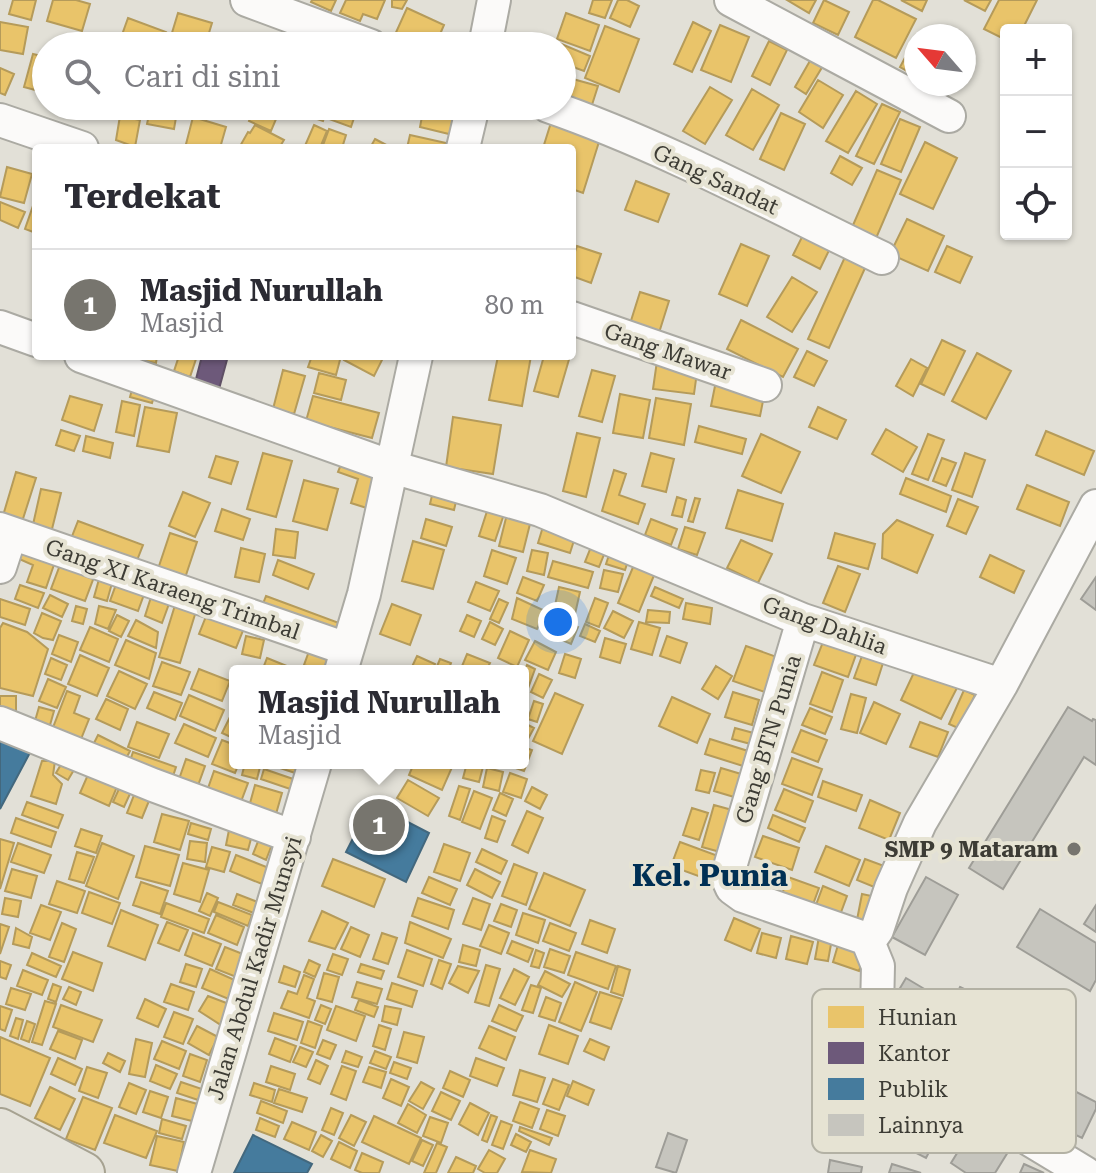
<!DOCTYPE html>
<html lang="id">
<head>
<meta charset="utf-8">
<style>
  body { margin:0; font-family:"Roboto Serif",serif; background:#f2f2f3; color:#2b2b33 }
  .controls { position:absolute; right:24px; top:24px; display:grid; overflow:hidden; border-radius:8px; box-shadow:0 2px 6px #0004 }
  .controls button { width:72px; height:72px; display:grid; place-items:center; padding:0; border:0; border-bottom:2px solid #e1e1e2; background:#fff; color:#2b2b33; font:40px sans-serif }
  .compass { position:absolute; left:904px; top:24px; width:72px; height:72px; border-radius:50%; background:#fff; box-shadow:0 2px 6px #0004; rotate:298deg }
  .you { position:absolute; left:558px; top:622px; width:28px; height:28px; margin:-20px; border:6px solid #fff; border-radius:50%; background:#1a73e8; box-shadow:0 0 0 12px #1a73e833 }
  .badge { display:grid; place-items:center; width:52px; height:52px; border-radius:50%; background:#77756e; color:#fff; font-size:26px; font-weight:700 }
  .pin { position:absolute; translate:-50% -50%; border:4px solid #fff; box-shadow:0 2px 8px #0006 }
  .popup { position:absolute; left:229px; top:665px; width:300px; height:104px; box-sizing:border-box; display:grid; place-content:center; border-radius:8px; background:#fff; filter:drop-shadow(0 2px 6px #0005); font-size:26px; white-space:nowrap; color:#7c7c81 }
  .popup b { font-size:30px; color:#2b2b33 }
  .popup::after { content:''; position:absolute; left:50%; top:100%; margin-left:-16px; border:16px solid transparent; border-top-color:#fff }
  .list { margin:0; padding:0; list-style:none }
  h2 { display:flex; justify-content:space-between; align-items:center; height:104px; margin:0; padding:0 32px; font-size:34px }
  h2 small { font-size:26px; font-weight:400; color:#7c7c81 }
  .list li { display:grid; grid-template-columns:52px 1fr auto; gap:24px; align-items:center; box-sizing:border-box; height:112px; padding:0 32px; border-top:2px solid #e1e1e2 }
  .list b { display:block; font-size:30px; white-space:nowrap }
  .list p { margin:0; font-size:26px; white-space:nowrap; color:#7c7c81 }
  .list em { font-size:26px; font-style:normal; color:#7c7c81 }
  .icon { flex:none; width:44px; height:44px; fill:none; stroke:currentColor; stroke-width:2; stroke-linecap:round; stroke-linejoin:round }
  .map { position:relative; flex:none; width:1096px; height:1173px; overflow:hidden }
  .search { position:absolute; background:#fff; box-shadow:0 2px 6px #0004; left:32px; top:32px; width:544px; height:88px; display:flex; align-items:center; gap:20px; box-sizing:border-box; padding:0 28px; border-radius:44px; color:#7c7c81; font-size:30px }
  .panel { position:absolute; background:#fff; box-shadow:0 2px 6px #0004; left:32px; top:144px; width:544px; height:216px; border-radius:8px }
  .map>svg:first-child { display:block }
</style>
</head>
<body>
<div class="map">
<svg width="1096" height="1173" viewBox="0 0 1096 1173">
  <rect width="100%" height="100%" fill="#e2e0d7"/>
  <path fill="#e9c46a" stroke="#b59b5a" stroke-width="2" d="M13,0H36L31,20L9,14Z
    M53,0H76L90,4L82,31L47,21Z
    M312,0H336L331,11L311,2Z
    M346,0H385L377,19L363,14L360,21L340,13Z
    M392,0H407L402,9L392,7Z
    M593,0H612L605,18L589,13Z
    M618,0H627L639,6L630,27L610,18Z
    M787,0H816L809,13Z
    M824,0L849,12L838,35L813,23Z
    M873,0H878L916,19L896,58L855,37Z
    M901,0H927L922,11Z
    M964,0H991L985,11Z
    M999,0H1037L1022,30H1006V40L984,29Z
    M407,8L444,25L435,46H409L393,39Z
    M178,13L212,23L205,46H168Z
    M566,13L599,25L590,51L557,39Z
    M128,18L166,32L161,46H118Z
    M0,22L28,27L23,54L0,50Z
    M693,22L711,31L692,72L674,64Z
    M720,25L749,37L731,82L701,70Z
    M605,26L639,39L619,92L585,78Z
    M523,36L547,44L546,46H519Z
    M769,41L787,50L770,85L752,76Z
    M559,43L590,56L584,71L562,63V46H558Z
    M815,52L827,59L806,94L795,87Z
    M33,54L46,57V93L24,87Z
    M907,54L916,60V76L900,67Z
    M0,68L14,74L5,95L0,93Z
    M562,76L598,86L590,111L562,103Z
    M818,80L843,95L823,128L799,112Z
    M710,87L732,100L705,144L683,131Z
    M752,89L779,105L753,150L726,135Z
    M856,91L877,104L848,153L826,141Z
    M882,104L900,112L874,164L856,156Z
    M109,106H143L142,114Z
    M151,106H178L174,129L147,124Z
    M255,106H265L279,112L271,131L249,121Z
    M279,106H328L323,121Z
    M334,106H358L351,127L329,119Z
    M424,106H460L453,135L420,127Z
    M554,113L603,129L583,193L572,189V148H543Z
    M781,113L805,124L784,170L760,159Z
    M120,116L140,120L135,147L116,140Z
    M193,117L226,127L220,148H185Z
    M900,119L920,127L901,172L881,164Z
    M255,125L284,140L279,148H239L248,132L250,133Z
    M314,125L327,131L320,148H304Z
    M329,129L346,135L342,148H322Z
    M410,135L455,145L454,148H407Z
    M375,139L392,148H370Z
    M925,142L957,158L933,209L900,194Z
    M840,156L862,168L852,185L831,173Z
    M7,167L32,174L24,203L0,197Z
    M877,170L901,180L874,243L850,232Z
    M636,181L669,194L658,222L625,210Z
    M36,197V233L25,229Z
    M0,202L25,212L18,228L0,220Z
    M907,219L944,236L928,271L890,254Z
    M807,227L834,240L820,269L793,255Z
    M741,244L769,256L747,306L719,294Z
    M577,246L601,254L591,283L572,276V260Z
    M947,246L972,257L960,283L935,272Z
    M849,248L870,257L829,348L808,339Z
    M792,277L817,292L792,332L767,317Z
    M640,292L669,301L658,336L629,327Z
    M741,320L798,349L783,377L727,349Z
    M942,340L965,351L944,395L921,384Z
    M807,351L827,361L814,386L794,377Z
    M977,353L1011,371L986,419L952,401Z
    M134,356H157L156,363L133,359Z
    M179,356H197L190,377L174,371Z
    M312,356H341L336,375L308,367Z
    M346,356H375L382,360L374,376L344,360Z
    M498,356H531L522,406L489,400Z
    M544,356H570L558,397L534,391Z
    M911,359L927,368L913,396L896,386Z
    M657,361L698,365L694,394L653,389Z
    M283,370L305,376L294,414L273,409Z
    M592,370L615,376L602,422L579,416Z
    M319,373L346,380L341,400L314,393Z
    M135,378L158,384L152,403L130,397Z
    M716,381L765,391L760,416L711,406Z
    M620,394L650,400L643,438L613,433Z
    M70,396L102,405L94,431L62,420Z
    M313,396L379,413L372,438L306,421Z
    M656,398L691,404L684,445L649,438Z
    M122,401L140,405L134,436L116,432Z
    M145,407L177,413L169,452L137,446Z
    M818,407L846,420L837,439L809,427Z
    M453,417L501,425L493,474L446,467Z
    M699,426L746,439L742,454L695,442Z
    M886,429L917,447L903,472L872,454Z
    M61,430L80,436L74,451L56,445Z
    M1046,431L1094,451L1084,475L1036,455Z
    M577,433L600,438L586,497L563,491Z
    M761,434L800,452L781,493L742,476Z
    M928,434L944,440L928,480L912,474Z
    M86,436L113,443L110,458L83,451Z
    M263,453L292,461L276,517L247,509Z
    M651,453L674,459L666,492L642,486Z
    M965,453L985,460L972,497L952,490Z
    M216,456L238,462L231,484L209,477Z
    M344,457L390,473L373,510L351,503L358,479L338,472Z
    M942,458L956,463L946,486L933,481Z
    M614,470L626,474L619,495L645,504L638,524L602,511Z
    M16,472L36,478L21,525L2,519Z
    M906,478L951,496L946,512L900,494Z
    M304,480L338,489L327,530L293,521Z
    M1027,485L1069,502L1060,526L1017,509Z
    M434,487L458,493L454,510L430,504Z
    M41,489L61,493L51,533L32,529Z
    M738,490L783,504L772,541L726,528Z
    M183,492L210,503L195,537L169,526Z
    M677,497L686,500L682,517L672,515Z
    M695,498L700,499L693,522L688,521Z
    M958,499L978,507L966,534L947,526Z
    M489,505L505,511L495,541L479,536Z
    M509,506L533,512L523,552L499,546Z
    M222,509L250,519L243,540L215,531Z
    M426,519L452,527L446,546L421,538Z
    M651,519L677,529L671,545L645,535Z
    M545,520L577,531L570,553L538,543Z
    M897,520L933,535L917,573L882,558L883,534Z
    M78,521L143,545L134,568L69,544Z
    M685,527L705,533L697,555L678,549Z
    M276,529L298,532L295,558L273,555Z
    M170,533L197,542L184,581L157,572Z
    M835,533L875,544L868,569L828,558Z
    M595,537L609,542L599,567L585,562Z
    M741,540L772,554L758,583L727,568Z
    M413,541L444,550L433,589L402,581Z
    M24,542L58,553L46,588L27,582L33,565L17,558Z
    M612,546L631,552L625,570L606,564Z
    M241,548L265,554L259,582L235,577Z
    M492,550L516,558L507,584L484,576Z
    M532,550L548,553L544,575L527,571Z
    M990,555L1024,571L1014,593L980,577Z
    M63,557L97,569L85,601L51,589Z
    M278,560L314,574L308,589L273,575Z
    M636,560L657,568L639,612L618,603Z
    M553,561L593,572L588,588L548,577Z
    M838,566L860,574L845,612L823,603Z
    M604,570L623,574L618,592L600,588Z
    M101,572L114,576L107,601L94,597Z
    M523,577L544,585L537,601L517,593Z
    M118,579L146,589L138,611L110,601Z
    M476,582L499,591L490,611L468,602Z
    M20,585L44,593L38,608L15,599Z
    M559,587L580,592L575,614L554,610Z
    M655,587L683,599L679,608L651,596Z
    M152,594L170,601L162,623L145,616Z
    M50,595L68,604L62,617L43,608Z
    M266,596L339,623L333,636L261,609Z
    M517,598L545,611L537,629L512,619Z
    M595,598L608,603L599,627L586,622Z
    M0,599L30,609L25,625L0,617Z
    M499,599L508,603L499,623L490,619Z
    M176,602L197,608L180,663L159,657Z
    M686,603L712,608L710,624L683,619Z
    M392,604L421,615L410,645L380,634Z
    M76,606L87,609L83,624L72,621Z
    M99,606L116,610L108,629L95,624Z
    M209,609L246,623L236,648L199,634Z
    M648,610L670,612L669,623L646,622Z
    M613,611L633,621L624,638L604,628Z
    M42,613L61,621L53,640L43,638L34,633Z
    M117,615L129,621L121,637L109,631Z
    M467,615L481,621L474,637L460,631Z
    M556,617L578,627L571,644L548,634Z
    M136,620L158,632L156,648L128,636Z
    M490,622L503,629L495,645L482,639Z
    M639,622L660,628L652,655L631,649Z
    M3,623L27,632L48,649L33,696L0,688V628Z
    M585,624L600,631L595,642L580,636Z
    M90,627L118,639L109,662L80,650Z
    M510,631L529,640L517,667L498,658Z
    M59,635L78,642L71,662L52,654Z
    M246,636L264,640L260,658L242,654Z
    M667,636L687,643L680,663L660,656Z
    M825,637L858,649L848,677L814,665Z
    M605,638L626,644L620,663L600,657Z
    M126,640L156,653L149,679L115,665Z
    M535,641L556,652L548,670L525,660Z
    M312,643L341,654L335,671H320L304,665Z
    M746,646L788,661L776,696L733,681Z
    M467,654L490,663L486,671H460Z
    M565,654L581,659L575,678L559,673Z
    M80,655L109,668L97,696L68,684Z
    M417,656L435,664L432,671H410Z
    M862,656L883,663L876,685L854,678Z
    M51,658L67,665L61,680L45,674Z
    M267,658L299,671H262Z
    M440,659L451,663L448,671H435Z
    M162,662L190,672L181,695L153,686Z
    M527,665L535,669L527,691L523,689V675Z
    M716,666L732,676L718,699L702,689Z
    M917,666L958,686L941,719L901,700Z
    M199,669L230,681L222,701L191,689Z
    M119,671L147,684L135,709L107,696Z
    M822,672L843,680L832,712L810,704Z
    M539,674L552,680L543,698L531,692Z
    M48,679L66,687L57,708L39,701Z
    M964,690L975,695L960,729L949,724Z
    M67,691L80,696L74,713L89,719L77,749L49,738Z
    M154,692L182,703L175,720L147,708Z
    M733,692L759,700L752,725L725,717Z
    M555,693L583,705L562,754L533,741Z
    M851,694L866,698L857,733L841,729Z
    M189,695L224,710L215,731L180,716Z
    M0,696H16V718H0Z
    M672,697L710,714L697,743L659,726Z
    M106,699L128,709L120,730L96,719Z
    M534,701L543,704L537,722L528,719Z
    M874,702L900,714L886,744L860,733Z
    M39,707L54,711L48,732L33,728Z
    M810,708L832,717L825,734L802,725Z
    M234,709L235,710V739L222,733Z
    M137,722L169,734L159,758L128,747Z
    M920,722L948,732L938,757L910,747Z
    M524,723L534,728L528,739L523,737Z
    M184,724L216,738L208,757L175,743Z
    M735,728L761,735L758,746L732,739Z
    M801,730L827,740L818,762L792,752Z
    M98,735L130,751L121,768L89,753Z
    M710,739L748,751L743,766L705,754Z
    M222,740L235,745V763H239L235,773L212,764Z
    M523,747L532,750L524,771L513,767L514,763H523Z
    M133,752L176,767L170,785L127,770Z
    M66,756L78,763L68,780L56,773Z
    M792,758L822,769L812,795L782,784Z
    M186,759L205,766L196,791L177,785Z
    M42,761H55L53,775L62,784L56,804L31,796Z
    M245,763H261L257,779L242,775Z
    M265,763H298L301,764L298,774Z
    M414,763H449L453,765L442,790L409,775Z
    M467,763H484L479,782L463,778Z
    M487,768L503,772L499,791L483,787Z
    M721,768L741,774L734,797L714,791Z
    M264,769L296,780L293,790L261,779Z
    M90,770L119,782L109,806L80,793Z
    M701,770L715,773L709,793L696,790Z
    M214,771L248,783L239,807L206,794Z
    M510,773L527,779L521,798L503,792Z
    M123,780L134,785L124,807L113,802Z
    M408,780L439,798L428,816L397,798Z
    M823,781L862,795L856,811L818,797Z
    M138,785L153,791L142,818L127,813Z
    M255,785L282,793L274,821L247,814Z
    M459,786L470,789L460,820L449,816Z
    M532,787L547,795L540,809L525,801Z
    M784,789L813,801L805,822L775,810Z
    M474,791L492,798L480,829L462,822Z
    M500,793L513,799L506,816L493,810Z
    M870,800L900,813L889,840L859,828Z
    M27,802L63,815L58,828L22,815Z
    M714,805L743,813L731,855L702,847Z
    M692,808L708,813L699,840L683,835Z
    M527,811L543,818L528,853L512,845Z
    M162,814L189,821L180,850L154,842Z
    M773,815L805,828L799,842L768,828Z
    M492,816L505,821L497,842L485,838Z
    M16,818L56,832L51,847L11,833Z
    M191,823L211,829L208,840L188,834Z
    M81,829L102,836L96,853L75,846Z
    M263,829L276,834L266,860L253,854Z
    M229,830L252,835L248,850L226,845Z
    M763,836L799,848L792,870L755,857Z
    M0,839L14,843L0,889Z
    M190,841L207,843L205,862L187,859Z
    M680,842L729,860L720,884L671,866Z
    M18,843L51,855L44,873L11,862Z
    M102,843L134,856L118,899L86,886Z
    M444,844L470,853L460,881L434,872Z
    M145,846L179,855L170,886L136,877Z
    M826,846L860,860L849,886L815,872Z
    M212,847L230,852L224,872L206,867Z
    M482,849L507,861L501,874L476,862Z
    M77,852L94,857L84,883L69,879Z
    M236,855L269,868L262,884L230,871Z
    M333,859L385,879L374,907L322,886Z
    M865,859L887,867L879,889L857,880Z
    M183,863L209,870L200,902L174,894Z
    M514,864L537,873L526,905L502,896Z
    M767,867L784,873L776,895L758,889Z
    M12,869L37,876L31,898L5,891Z
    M475,869L500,882L492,898L467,885Z
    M544,873L585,890L570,926L529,909Z
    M429,877L457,889L450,905L422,893Z
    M788,877L819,888L812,907L781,897Z
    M57,881L85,891L77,913L49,904Z
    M141,882L168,891L160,914L133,905Z
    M823,886L847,896L840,915L816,905Z
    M89,892L120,903L112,924L82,913Z
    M207,893L218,898L210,916L199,911Z
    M237,894L263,904L259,915L233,905Z
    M862,894L876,897L870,928L856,925Z
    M5,898L21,901L18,917L2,914Z
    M418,898L454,910L448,929L412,916Z
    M473,898L490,904L481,930L463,924Z
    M218,902L252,915L248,926L214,912Z
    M166,903L209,919L204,933L161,917Z
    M501,904L517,910L511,927L494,921Z
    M41,905L61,912L50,940L30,933Z
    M121,910L158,925L145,960L108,946Z
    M322,911L348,923L335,949L309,941Z
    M523,913L545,920L538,943L516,935Z
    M216,915L244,927L237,945L208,933Z
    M734,918L760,929L751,951L725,940Z
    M590,920L615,929L607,953L582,944Z
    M167,922L188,930L179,951L158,943Z
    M410,922L451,939L443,958L405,943Z
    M62,923L76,929L64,962L49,957Z
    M550,923L576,933L569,951L543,941Z
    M0,924L9,927L0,954Z
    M489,925L509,933L501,954L480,946Z
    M351,927L369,935L360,957L341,949Z
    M16,928L32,937L29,948L13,944Z
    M820,931L833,933L828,961L815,959Z
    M193,933L221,944L212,966L185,955Z
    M382,933L397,938L388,964L373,959Z
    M762,933L781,938L776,958L757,953Z
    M791,936L813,942L807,964L786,959Z
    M840,938L867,947L859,971L833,962Z
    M512,941L533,949L528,962L507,953Z
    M463,945L480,950L476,966L459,962Z
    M225,947L253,958L244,980L216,969Z
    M550,949L570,956L564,973L544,967Z
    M407,950L432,959L423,986L398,977Z
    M536,950L544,953L539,968L531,966Z
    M73,952L102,963L93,991L62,979Z
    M576,952L616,966L608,989L568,975Z
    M32,953L61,966L56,977L27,965Z
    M333,954L348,959L342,975L327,970Z
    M309,960L320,965L315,977L304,972Z
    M439,960L451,964L442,989L431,984Z
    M0,961L11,965L6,979L0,977Z
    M186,964L202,969L196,987L180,982Z
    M361,964L384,971L381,979L358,972Z
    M486,965L500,969L489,1006L475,1002Z
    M284,966L300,972L295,987L279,982Z
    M458,966L479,971L468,993L449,983Z
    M618,966L630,970L623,996L611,992Z
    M210,969L239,982L231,1000L202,988Z
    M514,969L529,977L515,1005L500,998Z
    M23,970L48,980L42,995L17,986Z
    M545,971L570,984L562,997L538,985Z
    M324,973L339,977L332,1002L317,998Z
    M304,975L314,979L307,998L315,1001L309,1018L281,1008L288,991L297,994Z
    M357,982L382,989L377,1004L352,997Z
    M575,982L597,992L581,1031L559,1022Z
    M392,983L417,991L412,1007L387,999Z
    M53,984L61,987L56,1002L48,999Z
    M171,984L194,992L188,1010L164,1002Z
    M531,985L541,988L533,1013L522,1010Z
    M69,987L81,992L76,1005L63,999Z
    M11,988L31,994L25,1010L6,1004Z
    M600,992L622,999L611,1029L590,1022Z
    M208,996L237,1007L224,1027L199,1011Z
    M546,997L561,1003L555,1021L539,1016Z
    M145,999L166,1009L158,1027L137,1018Z
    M359,1000L378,1007L374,1017L355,1010Z
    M45,1001L56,1004L42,1045L32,1042Z
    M61,1005L102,1020L93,1042L53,1027Z
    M321,1005L331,1009L325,1024L315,1020Z
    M499,1005L523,1016L516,1031L492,1021Z
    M0,1006L12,1010L5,1031L0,1029Z
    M336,1006L365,1016L356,1041L327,1030Z
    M385,1006L401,1009L397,1025L382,1021Z
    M174,1012L193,1019L183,1044L164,1037Z
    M274,1013L303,1022L297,1040L268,1031Z
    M16,1018L23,1020L18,1039L10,1036Z
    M27,1021L35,1024L29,1042L21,1039Z
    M308,1021L322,1026L315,1048L301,1043Z
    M379,1025L391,1029L385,1050L373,1046Z
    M549,1025L578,1036L568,1064L539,1054Z
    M197,1026L218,1037L209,1055L188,1043Z
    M489,1026L515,1037L506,1060L479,1048Z
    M58,1031L82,1040L75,1059L50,1049Z
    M404,1032L424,1037L417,1063L397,1057Z
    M0,1037L50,1058L30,1106L0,1094Z
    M275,1038L296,1046L290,1062L269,1054Z
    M136,1039L152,1043L145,1077L129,1074Z
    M590,1039L609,1047L604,1060L584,1051Z
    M323,1040L336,1045L330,1059L317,1054Z
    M162,1041L186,1051L179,1069L154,1059Z
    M300,1047L313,1052L306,1067L293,1062Z
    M346,1051L362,1057L358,1067L342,1062Z
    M375,1051L391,1057L386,1069L370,1063Z
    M108,1053L125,1061L120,1072L103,1063Z
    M190,1054L207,1060L200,1082L183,1076Z
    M58,1058L82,1069L75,1085L51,1074Z
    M476,1058L504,1068L497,1086L470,1076Z
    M316,1060L328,1066L320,1084L308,1079Z
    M394,1062L411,1068L407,1079L390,1073Z
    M156,1065L177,1074L170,1089L150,1081Z
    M271,1066L295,1074L290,1090L266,1082Z
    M342,1066L356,1071L346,1100L331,1094Z
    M87,1067L107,1073L98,1098L79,1091Z
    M369,1067L386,1072L381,1088L363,1082Z
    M520,1070L545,1078L537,1102L513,1095Z
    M450,1071L470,1080L463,1097L443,1088Z
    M391,1079L409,1087L401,1106L383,1098Z
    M553,1079L569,1085L559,1110L543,1104Z
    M573,1081L594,1090L588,1105L567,1096Z
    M181,1082L202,1089L198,1100L177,1093Z
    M421,1082L434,1089L423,1109L409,1101Z
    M129,1083L146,1090L136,1114L119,1107Z
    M254,1083L275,1090L272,1102L250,1095Z
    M50,1087L75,1099L60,1130L35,1118Z
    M279,1089L307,1098L302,1112L274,1103Z
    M150,1091L168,1097L161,1118L143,1112Z
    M441,1092L460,1101L451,1120L432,1111Z
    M83,1097L112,1108L95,1150L66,1139Z
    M176,1098L201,1105L196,1122L172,1116Z
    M261,1101L287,1111L283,1123L257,1113Z
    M520,1102L539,1109L532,1128L513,1121Z
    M470,1103L489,1113L478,1135L459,1124Z
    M408,1104L426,1115L417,1133L398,1123Z
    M331,1108L343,1113L334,1135L322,1130Z
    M547,1110L565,1116L558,1136L540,1129Z
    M115,1115L157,1131L146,1158L104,1143Z
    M351,1115L366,1122L354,1146L339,1138Z
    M491,1115L497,1117L487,1142L482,1140Z
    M374,1116L421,1138L409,1164L362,1142Z
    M430,1117L448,1123L441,1143L423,1136Z
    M260,1118L279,1126L275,1137L256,1130Z
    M162,1119L186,1126L182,1139L159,1133Z
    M501,1121L512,1125L503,1149L492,1145Z
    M292,1122L316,1132L309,1150L284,1139Z
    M520,1127L552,1138L549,1145L519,1131Z
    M516,1134L531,1142L526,1152L511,1145Z
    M321,1135L332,1141L323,1157L312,1151Z
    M157,1136L184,1142L178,1171L150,1165Z
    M422,1140L433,1145L423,1166L412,1161Z
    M339,1142L357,1151L350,1168L331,1159Z
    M437,1143L447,1147L436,1173H424Z
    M489,1150L505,1159L497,1173H485L478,1169Z
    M530,1150L556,1159L551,1173L522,1172Z
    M362,1153L383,1162L379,1173H362L355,1170Z
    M456,1157L476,1166L473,1173H448Z"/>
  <path fill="#6d597a" stroke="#5f5065" stroke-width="2" d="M202,356H228L219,389L195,383Z"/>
  <path fill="#457b9d" stroke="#43687e" stroke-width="2" d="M0,730L33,747L0,809Z
    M371,803L429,833L406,882L346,852Z
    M253,1135L312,1164L307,1173H234Z"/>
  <path fill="#c6c5be" stroke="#9e9d97" stroke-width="2" d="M1096,577V610L1081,599Z
    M1068,707L1092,721L1093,719L1096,720V765L1084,757L1003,889L969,868Z
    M926,877L958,895L925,955L892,937Z
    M1096,905V932L1084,924Z
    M1040,909L1096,943V980L1090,991L1017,947Z
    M906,978L948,1003L932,1031L890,1005Z
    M960,987L1029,1021L1013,1054L944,1021Z
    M899,1024L925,1038L908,1070L882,1056Z
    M1023,1064L1053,1080L1033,1118L1003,1102Z
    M861,1076L888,1089L867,1133L840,1120Z
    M1059,1083L1096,1102V1109L1082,1138L1042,1119Z
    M895,1088L948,1116L926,1158L873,1131Z
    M972,1129L1008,1152L995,1173H966L951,1163Z
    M668,1133L687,1140L676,1173L656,1167Z
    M830,1160L862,1167L861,1173H828Z
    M892,1164L921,1173H889Z
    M1024,1164L1044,1173H1020Z"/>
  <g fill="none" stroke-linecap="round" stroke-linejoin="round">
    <g stroke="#abaaa3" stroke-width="36">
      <path id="minor" d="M247,0L371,46
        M731,0L949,116
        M485,46L494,0
        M548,106C663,146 772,205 882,258
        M0,120L82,148
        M463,148L473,106
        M572,318L765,385
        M0,327L36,340
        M81,356L392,467L540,510L803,620L1001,685L920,823L891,888L877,930L872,937L867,939L743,896L732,888L727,877L803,620
        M0,529L347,649
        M0,567L11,533
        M341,671L364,594L416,356
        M1001,685L1096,506
        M0,723L153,785L294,837
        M867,939L878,966L876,1054L886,1070L947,1101L1029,1139L1085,1173
        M194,1173L315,763"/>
    </g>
    <g stroke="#a6a291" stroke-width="44">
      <path id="major" d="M0,1129L84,1173
        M0,1161L22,1173"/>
    </g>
    <use href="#minor" stroke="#fbfaf9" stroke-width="32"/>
    <use href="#major" stroke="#e5e3da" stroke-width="40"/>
  </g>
  <circle fill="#77756e" stroke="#e6e3d3" stroke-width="3" cx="1074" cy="849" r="8"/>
  <g text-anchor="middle" stroke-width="8" stroke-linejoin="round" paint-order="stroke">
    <g font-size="22" fill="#3d3c35" stroke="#e6e3d3">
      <text transform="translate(716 179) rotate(25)" y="8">Gang Sandat</text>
      <text transform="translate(668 351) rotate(19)" y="8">Gang Mawar</text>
      <text transform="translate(173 589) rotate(19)" y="8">Gang XI Karaeng Trimbal</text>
      <text transform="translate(825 625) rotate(20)" y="8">Gang Dahlia</text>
      <text transform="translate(768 739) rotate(-73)" y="8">Gang BTN Punia</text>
      <text transform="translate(254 968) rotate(-73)" y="8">Jalan Abdul Kadir Munsyi</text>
    </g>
    <g font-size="22" font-weight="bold" fill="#3d3c35" stroke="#e6e3d3" text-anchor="end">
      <text x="1058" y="857">SMP 9 Mataram</text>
    </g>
    <g font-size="30" font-weight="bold" fill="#003054" stroke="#e6e3d3">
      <text x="710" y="886">Kel. Punia</text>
    </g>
  </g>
  <rect x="812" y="989" width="264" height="164" rx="12" fill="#e6e3d3" stroke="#b3b1a4" stroke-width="2"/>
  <rect x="828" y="1006" width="36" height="22" fill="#e9c46a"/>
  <rect x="828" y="1042" width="36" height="22" fill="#6d597a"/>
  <rect x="828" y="1078" width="36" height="22" fill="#457b9d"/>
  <rect x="828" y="1114" width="36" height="22" fill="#c6c5be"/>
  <g font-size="22" fill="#3d3c35">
    <text x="878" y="1025">Hunian</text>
    <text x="878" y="1061">Kantor</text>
    <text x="878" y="1097">Publik</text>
    <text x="878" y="1133">Lainnya</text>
  </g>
</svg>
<div class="controls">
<button>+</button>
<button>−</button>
<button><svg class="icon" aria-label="locate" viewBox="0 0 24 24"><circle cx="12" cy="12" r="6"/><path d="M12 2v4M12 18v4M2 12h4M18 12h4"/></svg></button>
</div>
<svg class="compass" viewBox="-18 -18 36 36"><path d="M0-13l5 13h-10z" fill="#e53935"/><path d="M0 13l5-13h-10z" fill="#7c7c81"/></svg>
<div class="you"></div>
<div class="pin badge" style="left:379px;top:825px">1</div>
<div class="popup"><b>Masjid Nurullah</b>Masjid</div>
<div class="search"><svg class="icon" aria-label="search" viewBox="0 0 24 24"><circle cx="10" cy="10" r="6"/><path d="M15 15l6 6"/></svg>Cari di sini</div>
<section class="panel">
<h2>Terdekat<small></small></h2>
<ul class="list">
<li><span class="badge">1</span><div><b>Masjid Nurullah</b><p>Masjid</p></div><em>80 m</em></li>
</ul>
</section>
</div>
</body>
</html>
